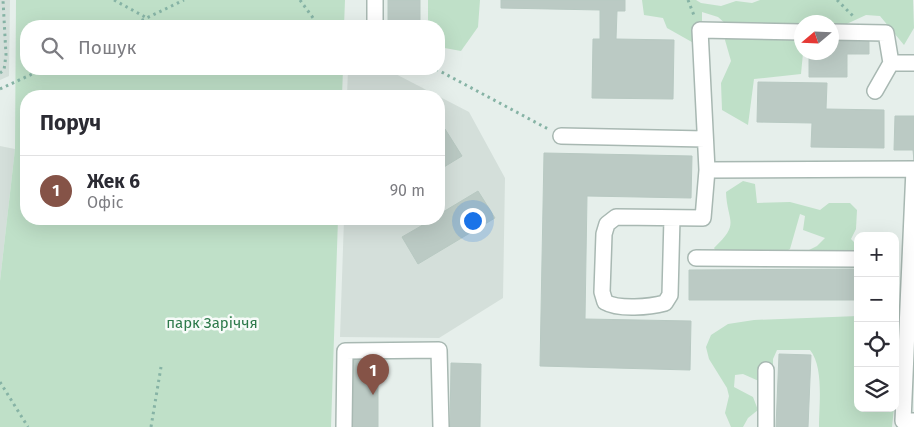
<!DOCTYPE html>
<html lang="uk">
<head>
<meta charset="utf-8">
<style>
  body { margin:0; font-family:"Fira Sans",sans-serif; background:#f2f2f3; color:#2b2b33 }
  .controls { position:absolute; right:15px; bottom:15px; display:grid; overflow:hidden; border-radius:10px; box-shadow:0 5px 20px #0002 }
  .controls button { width:45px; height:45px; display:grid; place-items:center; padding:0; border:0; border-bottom:1px solid #e1e1e2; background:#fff; color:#2b2b33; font:25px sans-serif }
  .compass { position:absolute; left:794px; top:15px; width:45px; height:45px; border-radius:50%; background:#fff; box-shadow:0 5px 20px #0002; rotate:251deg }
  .you { position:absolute; left:472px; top:220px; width:18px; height:18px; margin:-12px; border:4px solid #fff; border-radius:50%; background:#1a73e8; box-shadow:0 0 0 8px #1a73e833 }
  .badge { display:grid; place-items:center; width:32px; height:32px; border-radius:50%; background:#855347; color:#fff; font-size:16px; font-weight:700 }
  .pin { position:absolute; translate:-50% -41px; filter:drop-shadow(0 1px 2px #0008) }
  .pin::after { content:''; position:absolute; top:26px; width:18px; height:15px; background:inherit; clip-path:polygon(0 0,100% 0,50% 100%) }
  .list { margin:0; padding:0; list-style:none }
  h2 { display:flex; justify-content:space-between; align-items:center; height:65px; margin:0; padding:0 20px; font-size:21px }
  h2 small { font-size:16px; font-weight:400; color:#7c7c81 }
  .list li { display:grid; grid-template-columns:32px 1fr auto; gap:15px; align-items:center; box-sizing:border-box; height:70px; padding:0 20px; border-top:1px solid #e1e1e2 }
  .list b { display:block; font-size:19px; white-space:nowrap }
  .list p { margin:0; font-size:16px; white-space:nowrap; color:#7c7c81 }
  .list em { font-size:16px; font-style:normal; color:#7c7c81 }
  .icon { flex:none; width:28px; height:28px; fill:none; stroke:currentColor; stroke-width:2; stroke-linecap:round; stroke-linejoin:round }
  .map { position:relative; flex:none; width:914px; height:427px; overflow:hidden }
  .search { position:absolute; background:#fff; box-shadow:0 5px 20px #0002; left:20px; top:20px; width:425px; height:55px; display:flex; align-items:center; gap:12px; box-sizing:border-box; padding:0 18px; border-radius:20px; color:#7c7c81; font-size:19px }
  .panel { position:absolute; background:#fff; box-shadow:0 5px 20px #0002; left:20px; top:90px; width:425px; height:135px; border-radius:20px }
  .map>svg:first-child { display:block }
</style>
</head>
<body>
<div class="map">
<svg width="914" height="427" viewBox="0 0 914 427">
  <rect width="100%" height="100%" fill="#e6efeb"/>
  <path fill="#d4dfda" d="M0,0H10L9,76L0,80Z
    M348,69H386L469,112L505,178L503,298L439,338L340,337L344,219H439V96H347Z
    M0,146L15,149L0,281Z"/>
  <path fill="#bfe0c8" d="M16,0H345L344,26H26V69H343L342,96H26V219H338L331,427H0V281L15,149Z
    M428,0H480L478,27L461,51L439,47V26H428Z
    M642,0H696L701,3L721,6L736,1L752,3L760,0H913L914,28L904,45L880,16L866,15L840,27H832V22H802V52L803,53L801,74L754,79L748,125L722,110L721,83L731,61L725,40L728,26L718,17L702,12V21L709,38L706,50L667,28L663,18L644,15Z
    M743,181L755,184L757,203L790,202L820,210L829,203H850L857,210L856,229L851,239L858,246V265C840,268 822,267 804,263L801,254L817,246L825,238L803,230L805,216L800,214L790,249L768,261L726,265L714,248C741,223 727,222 726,192Z
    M858,316V408H894L892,427H819C819,405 824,367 810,350H777L773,359V374L761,382L743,374L735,375L734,387L753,397L758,410L748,418L743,427H731L725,413L729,396L727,388L709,359L706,347L711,335L728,324L754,320Z"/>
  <path fill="#bbcac4" stroke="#b8c9c2" d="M388,0H420V26H388Z
    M501,0H625V11H617L616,39L674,40L673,99L592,98L593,39H600V10L501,8Z
    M832,36H869V54H847V77H809V52H832Z
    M758,82L827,83L826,109L884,110V148L811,147L812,123L757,122Z
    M895,116H914V161L913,150H894Z
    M445,129L462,156L439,170V133Z
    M544,153L692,156L691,198L587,196L585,319L691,321L690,370L540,366Z
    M478,191L495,218L418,264L402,237L428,222L426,219H439V205L443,212Z
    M857,269L858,300H689V270Z
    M779,354L811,355L808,427H776Z
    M350,357L378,358V427H350Z
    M451,363L481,364L480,427H450Z"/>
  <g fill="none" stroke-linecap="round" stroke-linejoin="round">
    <g stroke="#a8b8b2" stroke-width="18">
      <path id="minor" d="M375,25V0
        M832,32L886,33L891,63
        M875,91L891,63H914
        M561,136L705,139
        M707,170L700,30L802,32
        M672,218L670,295L665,303C650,307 619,310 605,302L602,292L604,234L607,224L616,217L703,218L707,170L914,169L903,421H914
        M696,258L858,259
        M766,370V427
        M344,427L345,351L439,350L441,427"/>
    </g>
    <path stroke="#86b3a5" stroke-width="3" stroke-dasharray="2.5 4" stroke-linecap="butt" d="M114,0L147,18
      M300,0L319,26
      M688,0L695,18
      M837,0L854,17
      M130,26L184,0
      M436,69L550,130
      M0,73L4,70L6,55L3,0
      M0,89L43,69
      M0,382L28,427
      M151,427L161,367"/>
    <use href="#minor" stroke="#fff" stroke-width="15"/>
  </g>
  <g text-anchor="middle" stroke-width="5" stroke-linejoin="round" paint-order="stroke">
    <g font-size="15" fill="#2d7a4b" stroke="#f7fbf9">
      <text x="212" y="328">парк Заріччя</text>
    </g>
  </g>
</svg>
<div class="controls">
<button>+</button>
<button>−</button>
<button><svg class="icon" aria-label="locate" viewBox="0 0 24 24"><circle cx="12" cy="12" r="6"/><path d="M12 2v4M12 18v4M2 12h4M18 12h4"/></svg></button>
<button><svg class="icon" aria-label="layers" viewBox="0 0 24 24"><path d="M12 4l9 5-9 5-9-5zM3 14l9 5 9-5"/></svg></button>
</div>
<svg class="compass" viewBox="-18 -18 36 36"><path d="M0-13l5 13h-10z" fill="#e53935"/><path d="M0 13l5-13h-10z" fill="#7c7c81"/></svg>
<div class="you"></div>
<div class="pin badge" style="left:373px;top:395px">1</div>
<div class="search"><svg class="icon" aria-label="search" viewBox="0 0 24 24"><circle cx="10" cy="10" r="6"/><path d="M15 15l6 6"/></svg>Пошук</div>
<section class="panel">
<h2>Поруч<small></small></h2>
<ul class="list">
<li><span class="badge">1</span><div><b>Жек 6</b><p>Офіс</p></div><em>90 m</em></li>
</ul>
</section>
</div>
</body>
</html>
